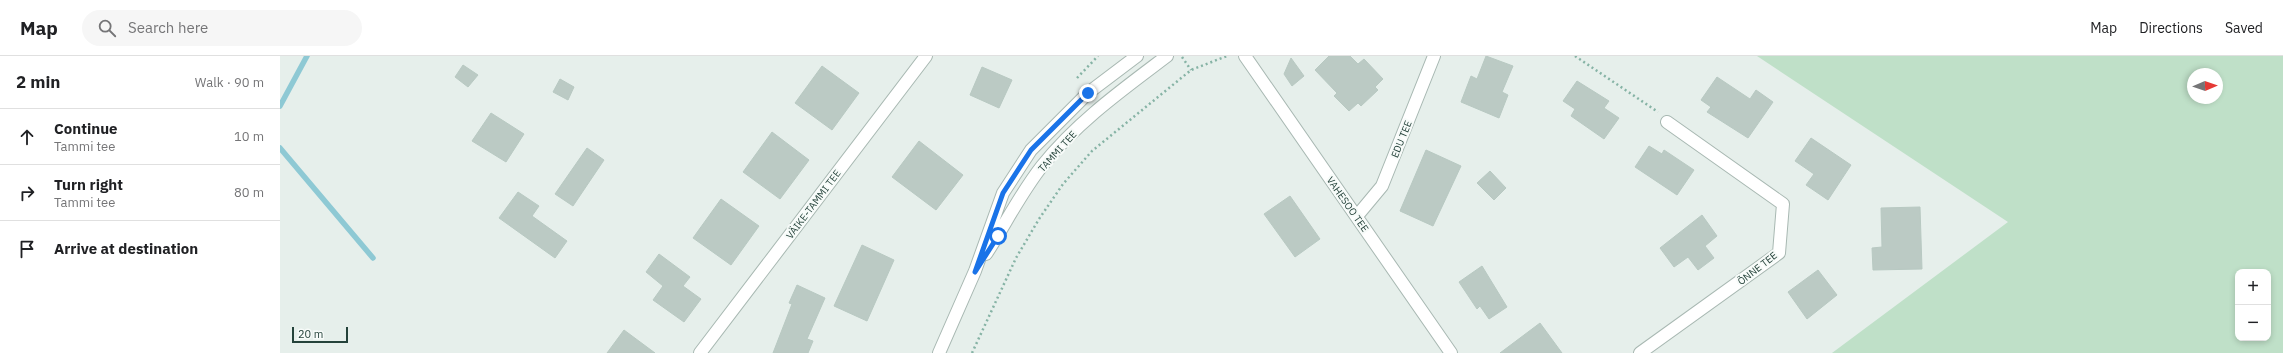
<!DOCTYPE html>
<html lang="en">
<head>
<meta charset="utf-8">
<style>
  body { margin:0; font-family:"IBM Plex Sans",sans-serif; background:#f6f6f6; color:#202124 }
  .controls { position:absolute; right:12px; bottom:12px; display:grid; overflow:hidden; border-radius:8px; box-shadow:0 2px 6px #0003 }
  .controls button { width:36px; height:36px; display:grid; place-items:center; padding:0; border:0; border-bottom:1px solid #e0e0e0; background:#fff; color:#202124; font:20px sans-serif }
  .compass { position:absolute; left:1907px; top:12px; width:36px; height:36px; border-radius:50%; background:#fff; box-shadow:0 2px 6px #0003; rotate:88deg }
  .scale { position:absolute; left:12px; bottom:10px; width:56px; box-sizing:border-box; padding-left:4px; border:2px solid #24423a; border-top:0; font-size:11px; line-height:14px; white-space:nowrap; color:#24423a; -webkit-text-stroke:3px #f7fbf9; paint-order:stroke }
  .stop { position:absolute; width:12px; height:12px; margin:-9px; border:3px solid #1a73e8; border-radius:50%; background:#fff }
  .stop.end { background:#1a73e8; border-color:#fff; box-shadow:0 1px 4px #0008 }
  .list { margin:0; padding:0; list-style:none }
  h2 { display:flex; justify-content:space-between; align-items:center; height:52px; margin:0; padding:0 16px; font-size:17px }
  h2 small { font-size:13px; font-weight:400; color:#757577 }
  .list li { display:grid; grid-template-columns:26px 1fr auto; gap:12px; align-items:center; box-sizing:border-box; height:56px; padding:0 16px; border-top:1px solid #e0e0e0 }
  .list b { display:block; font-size:15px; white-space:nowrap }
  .list p { margin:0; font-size:13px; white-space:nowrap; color:#757577 }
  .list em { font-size:13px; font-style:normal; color:#757577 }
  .icon { flex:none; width:22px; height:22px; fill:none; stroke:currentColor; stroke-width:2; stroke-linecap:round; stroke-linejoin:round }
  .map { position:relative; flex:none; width:2003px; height:297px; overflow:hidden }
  header { display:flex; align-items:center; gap:24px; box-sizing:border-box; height:56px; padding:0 20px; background:#fff; border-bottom:1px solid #e0e0e0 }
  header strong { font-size:19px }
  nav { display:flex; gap:22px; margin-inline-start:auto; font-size:14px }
  .search { width:280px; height:36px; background:#f6f6f6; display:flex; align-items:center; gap:10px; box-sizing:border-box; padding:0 14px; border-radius:22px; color:#757577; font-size:15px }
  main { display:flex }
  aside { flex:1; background:#fff }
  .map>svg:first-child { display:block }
</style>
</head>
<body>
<header>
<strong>Map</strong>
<div class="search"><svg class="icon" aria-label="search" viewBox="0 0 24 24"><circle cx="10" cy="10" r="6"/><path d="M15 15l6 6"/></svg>Search here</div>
<nav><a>Map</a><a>Directions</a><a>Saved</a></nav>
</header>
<main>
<aside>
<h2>2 min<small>Walk · 90 m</small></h2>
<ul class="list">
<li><svg class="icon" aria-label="ahead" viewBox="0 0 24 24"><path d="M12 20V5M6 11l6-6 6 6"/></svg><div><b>Continue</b><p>Tammi tee</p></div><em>10 m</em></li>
<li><svg class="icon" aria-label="right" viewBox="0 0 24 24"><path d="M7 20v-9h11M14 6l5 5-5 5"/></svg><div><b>Turn right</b><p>Tammi tee</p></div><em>80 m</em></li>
<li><svg class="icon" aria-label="arrive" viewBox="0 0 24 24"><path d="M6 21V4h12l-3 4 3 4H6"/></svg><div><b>Arrive at destination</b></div></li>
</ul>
</aside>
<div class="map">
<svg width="2003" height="297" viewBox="0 0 2003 297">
  <rect width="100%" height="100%" fill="#e6efeb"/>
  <path fill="#bfe0c8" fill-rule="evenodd" d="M1477,0H2003V297H1552L1728,166ZM1913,18H1937V42H1913ZM1958,216H1988V282H1958Z"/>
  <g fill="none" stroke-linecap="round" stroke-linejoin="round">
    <path stroke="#8ec9d4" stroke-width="5.5" d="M0,50L27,0
      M0,92L93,202"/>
  </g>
  <path fill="#bbcac4" stroke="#b8c9c2" d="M1049,0H1070L1078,8L1084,3L1103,23L1095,31L1098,34L1081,50L1078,47L1069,55L1054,40L1057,37L1035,14Z
    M1206,0L1233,10L1222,36L1228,39L1219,62L1181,46L1191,20L1197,23Z
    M1011,2L1024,20L1012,30L1004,18Z
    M183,9L198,19L188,31L175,21Z
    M542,10L579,37L552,74L515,47Z
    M702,11L732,24L719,52L690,39Z
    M1437,21L1470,43L1476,34L1493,46L1468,82L1427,56L1431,51L1421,44Z
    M280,23L294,31L288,44L273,36Z
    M1297,25L1329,45L1324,52L1339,62L1324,83L1291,60L1295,53L1283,45Z
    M211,57L244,78L226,106L192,85Z
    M492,76L529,104L500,143L463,116Z
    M1531,82L1571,109L1548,144L1526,129L1534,118L1515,105Z
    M639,85L683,119L656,154L612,121Z
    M1369,90L1382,98L1384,94L1414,114L1397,139L1355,111Z
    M307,92L324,104L293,150L275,138Z
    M1146,94L1181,110L1153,170L1120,155Z
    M1210,115L1226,132L1214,144L1197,127Z
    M238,136L259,150L252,160L287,185L275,202L219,162Z
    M1010,140L1040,183L1015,201L984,158Z
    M441,143L479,170L451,209L413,182Z
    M1640,151L1642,213L1593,214L1592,192L1602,191L1601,152Z
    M1422,159L1437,180L1425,190L1434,202L1418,214L1408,201L1394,211L1380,192Z
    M582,189L614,204L587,265L554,250Z
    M379,198L410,221L403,230L421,243L404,266L373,244L383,230L366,216Z
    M1202,210L1227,251L1209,263L1200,250L1197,253L1179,226Z
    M1538,214L1557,239L1527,263L1508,236Z
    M517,229L545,242L527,283L533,285L528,297H493L512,248L509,247Z
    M1260,267L1282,297H1220Z
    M344,274L375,297H327Z"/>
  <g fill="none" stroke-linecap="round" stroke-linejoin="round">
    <g stroke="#a8b8b2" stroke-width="14">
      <path id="minor" d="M965,0L1171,297
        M1077,160L1102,130L1154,0
        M706,198C725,169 740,138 762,110C797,66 842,34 887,0
        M420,297L646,0
        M659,297L695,215L723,137L751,94L808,37L857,0
        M1360,297L1499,197L1503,148L1387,66"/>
    </g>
    <path stroke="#86b3a5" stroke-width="2.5" stroke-dasharray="2 3" stroke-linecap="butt" d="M1295,0L1378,56
      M902,1L911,14
      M797,22L818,0
      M692,297L736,202L759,163L783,128L812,95L911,14L947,0"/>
    <use href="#minor" stroke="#fff" stroke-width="12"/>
  </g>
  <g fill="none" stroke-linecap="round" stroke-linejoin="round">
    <path stroke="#1a73e8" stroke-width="5" d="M718,180L695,216L723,137L751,94L808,37"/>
  </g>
  <g text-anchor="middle" stroke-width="4" stroke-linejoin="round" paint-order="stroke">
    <g font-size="10" fill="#24423a" stroke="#f7fbf9">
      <text transform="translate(1121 83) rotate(-68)" y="4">EDU TEE</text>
      <text transform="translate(777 95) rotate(-48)" y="4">TAMMI TEE</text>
      <text transform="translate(533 148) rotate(-53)" y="4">VÄIKE-TAMMI TEE</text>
      <text transform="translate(1068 148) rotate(55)" y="4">VAHESOO TEE</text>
      <text transform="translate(1477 212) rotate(-38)" y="4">ÕNNE TEE</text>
    </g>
  </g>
</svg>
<div class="controls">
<button>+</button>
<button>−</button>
</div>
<svg class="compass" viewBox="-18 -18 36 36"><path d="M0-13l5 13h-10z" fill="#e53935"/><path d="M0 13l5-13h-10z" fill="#757577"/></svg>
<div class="scale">20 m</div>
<div class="stop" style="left:718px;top:180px"></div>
<div class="stop end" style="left:808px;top:37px"></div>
</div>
</main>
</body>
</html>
